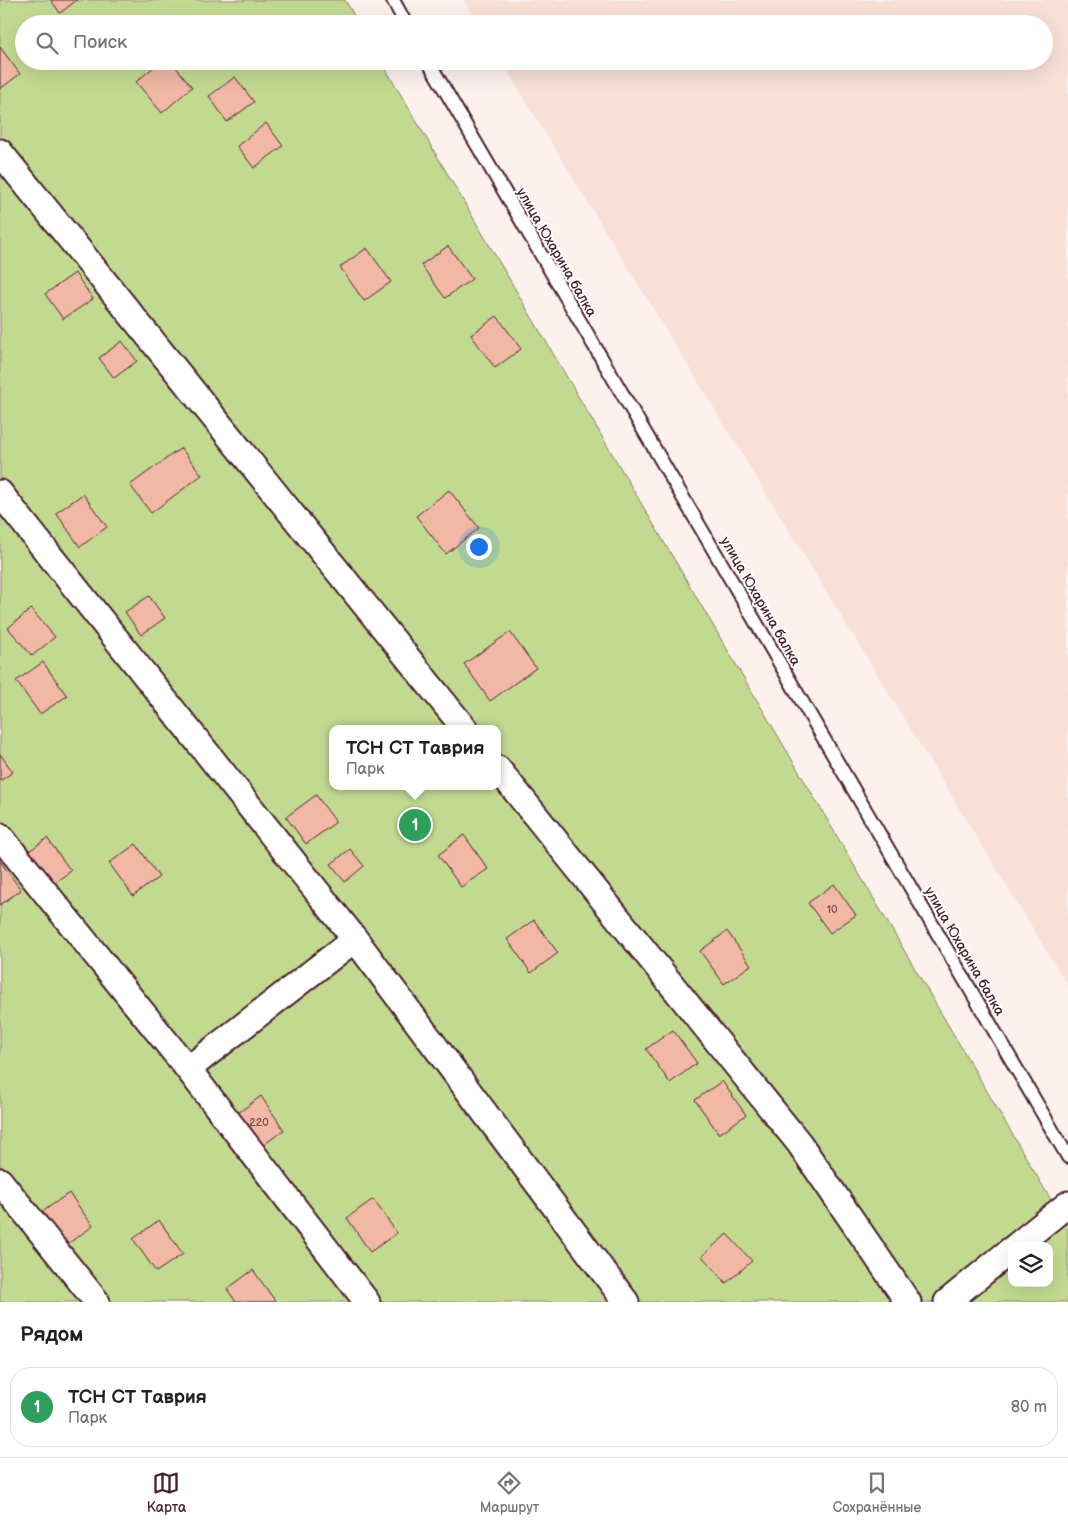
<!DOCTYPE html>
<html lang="ru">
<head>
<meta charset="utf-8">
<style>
  body { margin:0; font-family:"Balsamiq Sans",sans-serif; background:#f6f6f6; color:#202124 }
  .controls { position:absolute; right:15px; bottom:15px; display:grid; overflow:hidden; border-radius:10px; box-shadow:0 5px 20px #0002 }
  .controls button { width:45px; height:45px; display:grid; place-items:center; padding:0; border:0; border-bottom:1px solid #e0e0e0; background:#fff; color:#202124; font:25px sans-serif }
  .you { position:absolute; left:478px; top:546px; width:18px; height:18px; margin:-12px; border:4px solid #fff; border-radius:50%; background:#1a73e8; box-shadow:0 0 0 8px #1a73e833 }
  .badge { display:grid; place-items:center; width:32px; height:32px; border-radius:50%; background:#4a1f2b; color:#fff; font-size:16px; font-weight:700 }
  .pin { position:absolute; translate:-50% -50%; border:2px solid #fff; box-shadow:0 1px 5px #0006 }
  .popup { position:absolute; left:329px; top:725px; width:172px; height:65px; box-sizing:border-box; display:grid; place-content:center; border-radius:10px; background:#fff; filter:drop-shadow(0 1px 4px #0005); font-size:16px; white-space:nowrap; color:#757577 }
  .popup b { font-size:19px; color:#202124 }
  .popup::after { content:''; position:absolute; left:50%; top:100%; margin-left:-10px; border:10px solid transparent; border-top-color:#fff }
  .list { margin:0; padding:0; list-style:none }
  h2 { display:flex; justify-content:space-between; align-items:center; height:65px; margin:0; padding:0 20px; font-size:21px }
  h2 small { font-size:16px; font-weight:400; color:#757577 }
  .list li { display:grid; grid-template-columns:32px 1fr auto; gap:15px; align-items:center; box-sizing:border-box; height:80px; margin:0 10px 10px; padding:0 10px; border:1px solid #e0e0e0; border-radius:20px }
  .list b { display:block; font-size:19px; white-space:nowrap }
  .list p { margin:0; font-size:16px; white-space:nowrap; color:#757577 }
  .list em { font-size:16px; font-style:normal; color:#757577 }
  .icon { flex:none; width:28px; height:28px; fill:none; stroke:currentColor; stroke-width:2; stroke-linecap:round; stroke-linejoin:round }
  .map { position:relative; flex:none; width:1068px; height:1302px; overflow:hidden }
  .search { position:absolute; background:#fff; box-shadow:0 5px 20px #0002; left:15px; right:15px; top:15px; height:55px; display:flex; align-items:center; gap:12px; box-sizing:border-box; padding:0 18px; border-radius:28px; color:#757577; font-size:19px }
  .sheet { height:155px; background:#fff }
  nav { display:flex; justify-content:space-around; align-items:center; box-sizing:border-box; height:70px; border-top:1px solid #e0e0e0; background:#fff; font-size:14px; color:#757577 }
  nav a { display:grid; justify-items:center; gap:2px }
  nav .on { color:#4a1f2b }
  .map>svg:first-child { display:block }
</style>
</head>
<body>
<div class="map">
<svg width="1068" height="1302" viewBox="0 0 1068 1302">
  <rect width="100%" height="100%" fill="#fcf1ed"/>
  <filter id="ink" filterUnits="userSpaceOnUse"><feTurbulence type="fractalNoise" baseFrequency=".02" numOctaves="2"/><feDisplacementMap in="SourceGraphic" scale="10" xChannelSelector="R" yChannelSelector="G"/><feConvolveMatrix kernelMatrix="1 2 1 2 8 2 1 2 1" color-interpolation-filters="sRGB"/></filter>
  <g filter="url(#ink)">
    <path fill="#f8e0d7" d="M464,0H1068V986L501,61H1044V24H479Z"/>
    <path fill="#c2da90" stroke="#867c5e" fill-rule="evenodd" d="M0,0H345L359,24H24V61H381L1068,1229V1302H0ZM332,729H498V786H332ZM1012,1246H1049V1283H1012Z"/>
    <path fill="#f0b8a5" stroke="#4a1f2b" d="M51,0H77L60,13Z
      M0,47L20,74L0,89Z
      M161,61H171L192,87L162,113L136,82Z
      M235,77L254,102L227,122L209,96Z
      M266,123L283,146L254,168L237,146Z
      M448,246L472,279L445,298L421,265Z
      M367,248L391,282L364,301L340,267Z
      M75,273L93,299L63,319L45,294Z
      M497,316L521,349L495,368L471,335Z
      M122,341L137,361L114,378L99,358Z
      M181,448L202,475L151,513L130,485Z
      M449,490L479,528L446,554L416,516Z
      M83,494L107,527L80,547L56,513Z
      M149,596L165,618L141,635L125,612Z
      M31,609L55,637L32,656L8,628Z
      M510,632L536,668L490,701L464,664Z
      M43,662L67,696L40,714L16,681Z
      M0,754L13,772L0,781Z
      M316,795L336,822L306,844L286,817Z
      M464,835L488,869L461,887L438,855Z
      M47,838L71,871L44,890L21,857Z
      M136,844L159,877L133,896L109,863Z
      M350,849L364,866L345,882L331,864Z
      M0,861L21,890L0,905Z
      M834,884L856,915L830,933L808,903Z
      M534,920L558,953L531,973L507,939Z
      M727,931L751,965L724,984L700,951Z
      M673,1030L697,1063L670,1083L646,1049Z
      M722,1081L746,1115L719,1134L695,1100Z
      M261,1096L284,1130L258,1149L234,1116Z
      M69,1193L93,1226L66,1245L42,1212Z
      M373,1199L397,1233L370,1252L347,1218Z
      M159,1220L183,1254L156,1272L133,1239Z
      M727,1234L752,1261L726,1283L702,1256Z
      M253,1270L266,1288L276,1302H236L227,1289Z"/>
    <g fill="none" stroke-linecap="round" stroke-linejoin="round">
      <g stroke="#4a1f2b" stroke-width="16">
        <path id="lane" d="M393,0L406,24
          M428,61L1068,1157"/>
      </g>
      <g stroke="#4a1f2b" stroke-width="29">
        <path id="street" d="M0,152L465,729
          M0,493L355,939L626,1302
          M498,769L799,1143L908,1302
          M0,836L188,1069L367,1302
          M188,1069L355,939
          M0,1181L97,1302
          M1016,1246L1068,1204
          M947,1302L1012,1249"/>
      </g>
      <use href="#lane" stroke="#fff" stroke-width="12"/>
      <use href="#street" stroke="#fff" stroke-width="25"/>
    </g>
  </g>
  <g text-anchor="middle" stroke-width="4" stroke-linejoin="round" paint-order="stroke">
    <g font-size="11" fill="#74454a">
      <text x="832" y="913">10</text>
      <text x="259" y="1126">220</text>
    </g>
    <g font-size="14" fill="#4a1f2b" stroke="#fff">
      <text transform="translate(557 252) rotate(60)" y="5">улица Юхарина балка</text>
      <text transform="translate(761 601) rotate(60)" y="5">улица Юхарина балка</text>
      <text transform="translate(965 951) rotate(60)" y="5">улица Юхарина балка</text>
    </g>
  </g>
</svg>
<div class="controls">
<button><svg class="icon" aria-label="layers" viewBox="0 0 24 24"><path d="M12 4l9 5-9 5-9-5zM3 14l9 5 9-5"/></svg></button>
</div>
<div class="you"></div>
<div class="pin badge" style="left:415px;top:825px;background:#2e9e5b">1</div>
<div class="popup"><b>ТСН СТ Таврия</b>Парк</div>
<div class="search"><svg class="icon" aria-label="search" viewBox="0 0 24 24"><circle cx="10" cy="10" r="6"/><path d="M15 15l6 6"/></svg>Поиск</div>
</div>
<section class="sheet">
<h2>Рядом<small></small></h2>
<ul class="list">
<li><span class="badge" style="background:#2e9e5b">1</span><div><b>ТСН СТ Таврия</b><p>Парк</p></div><em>80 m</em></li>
</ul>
</section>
<nav>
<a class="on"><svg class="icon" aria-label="map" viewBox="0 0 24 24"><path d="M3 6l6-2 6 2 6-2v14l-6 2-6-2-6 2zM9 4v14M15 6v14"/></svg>Карта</a>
<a><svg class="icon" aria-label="directions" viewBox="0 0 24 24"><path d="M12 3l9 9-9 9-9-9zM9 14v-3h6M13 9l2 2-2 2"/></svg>Маршрут</a>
<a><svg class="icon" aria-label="saved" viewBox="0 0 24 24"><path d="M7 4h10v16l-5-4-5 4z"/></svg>Сохранённые</a>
</nav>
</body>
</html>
